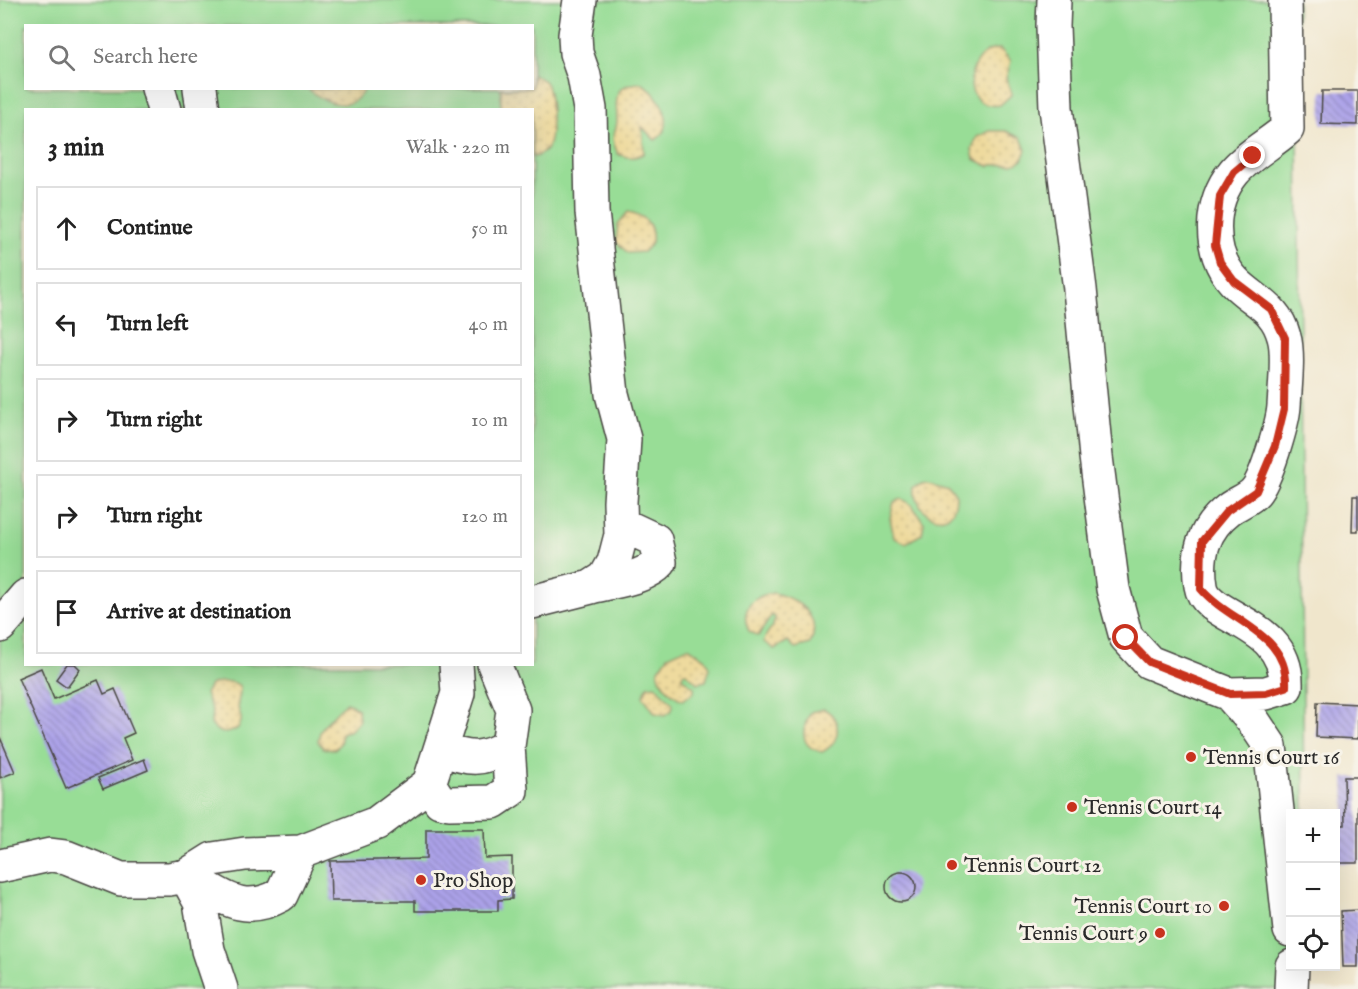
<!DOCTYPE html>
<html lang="en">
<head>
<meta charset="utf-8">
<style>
  body { margin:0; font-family:"IM FELL English",serif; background:#f2f2f2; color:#222 }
  .controls { position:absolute; right:18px; bottom:18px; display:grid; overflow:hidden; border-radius:0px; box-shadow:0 6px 24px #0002 }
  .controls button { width:54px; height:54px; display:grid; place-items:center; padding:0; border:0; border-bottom:2px solid #e0e0e0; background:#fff; color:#222; font:30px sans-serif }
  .stop { position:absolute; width:18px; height:18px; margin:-14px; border:4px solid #c8321e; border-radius:50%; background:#fff }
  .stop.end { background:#c8321e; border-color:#fff; box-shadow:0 2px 6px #0008 }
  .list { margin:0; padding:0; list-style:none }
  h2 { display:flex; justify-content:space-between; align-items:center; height:78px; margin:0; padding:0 24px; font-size:26px }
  h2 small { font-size:20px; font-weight:400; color:#767676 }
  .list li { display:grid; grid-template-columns:39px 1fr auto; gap:18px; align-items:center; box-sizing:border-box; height:84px; margin:0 12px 12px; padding:0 12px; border:2px solid #e0e0e0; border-radius:0px }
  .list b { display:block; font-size:22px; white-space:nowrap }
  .list em { font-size:20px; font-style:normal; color:#767676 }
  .icon { flex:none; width:33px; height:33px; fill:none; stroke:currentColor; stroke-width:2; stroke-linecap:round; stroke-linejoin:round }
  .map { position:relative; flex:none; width:1358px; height:989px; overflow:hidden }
  .search { position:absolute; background:#fff; box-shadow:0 6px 24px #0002; left:24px; top:24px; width:510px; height:66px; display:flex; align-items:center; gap:15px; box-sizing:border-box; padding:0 21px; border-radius:0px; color:#767676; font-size:22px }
  .panel { position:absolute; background:#fff; box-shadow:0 6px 24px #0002; left:24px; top:108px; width:510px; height:558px; border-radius:0px }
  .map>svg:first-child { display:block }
</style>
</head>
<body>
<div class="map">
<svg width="1358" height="989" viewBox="0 0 1358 989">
  <defs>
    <pattern id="sand-dots" width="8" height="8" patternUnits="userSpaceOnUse" patternTransform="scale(1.5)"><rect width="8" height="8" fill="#eeda9e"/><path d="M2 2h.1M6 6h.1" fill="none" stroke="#cb8" stroke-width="1.8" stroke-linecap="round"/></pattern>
    <pattern id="building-back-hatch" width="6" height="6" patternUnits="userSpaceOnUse" patternTransform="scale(1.5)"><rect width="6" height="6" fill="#aca2e9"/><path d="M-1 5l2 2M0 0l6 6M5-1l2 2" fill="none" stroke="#8c84bd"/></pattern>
  </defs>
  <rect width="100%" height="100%" fill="#f7f3e8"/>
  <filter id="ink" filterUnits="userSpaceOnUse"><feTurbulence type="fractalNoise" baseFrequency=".0167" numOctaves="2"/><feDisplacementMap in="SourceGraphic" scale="12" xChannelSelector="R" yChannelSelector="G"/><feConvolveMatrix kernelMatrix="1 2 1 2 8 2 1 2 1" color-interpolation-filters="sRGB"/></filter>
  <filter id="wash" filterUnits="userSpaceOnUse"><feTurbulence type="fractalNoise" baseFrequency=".008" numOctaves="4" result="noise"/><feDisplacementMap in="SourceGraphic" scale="24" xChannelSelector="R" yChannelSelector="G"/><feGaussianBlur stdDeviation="1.35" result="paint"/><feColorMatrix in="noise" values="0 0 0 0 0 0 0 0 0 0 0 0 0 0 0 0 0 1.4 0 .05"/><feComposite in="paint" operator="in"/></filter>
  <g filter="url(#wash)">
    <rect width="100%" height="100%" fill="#f0e6cc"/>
    <path fill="#98dd96" stroke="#628460" stroke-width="1.5" fill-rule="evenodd" d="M0,0H1297L1304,813L1290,814V966L1305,989H0ZM26,26H532V88H26ZM26,110H532V664H26Z"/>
    <path fill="url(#sand-dots)" stroke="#8c8264" stroke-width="1.5" d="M1000,49L1011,61L1006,78L1012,94L1000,105C956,111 967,47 1000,49Z
      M533,75C537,77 541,78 545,82C552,92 553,136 548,147C544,153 539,156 533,157L532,110L501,109V89L532,88Z
      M641,83C658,92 680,126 655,140L642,127L644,153C634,159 628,158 618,154C608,132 616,138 617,121C617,100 610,85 641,83Z
      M308,89H364C352,114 325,103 308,89Z
      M990,131H1006L1021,138L1026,150L1022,160C1010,168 1000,162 988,166L974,159L972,149L977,137Z
      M628,212C646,215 654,225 652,243L643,252L628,253L616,242L618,224Z
      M929,477L948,483L956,495C956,536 912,517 916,485L924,478Z
      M902,499L912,505L924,523L922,534L906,543L894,538L890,518L894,502Z
      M774,593C798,599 823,616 810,644L795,648L788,641L774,649L764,642C765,632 776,626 775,617L772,615L758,636L749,631C739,610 753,595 774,593Z
      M688,647L705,658L710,667L706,681L698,683L686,673H683L682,678L694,687V692L683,700C670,695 661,684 658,671L668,656Z
      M220,682C252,680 236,696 238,707C239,713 242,715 241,722L238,728C227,735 218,735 211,724L212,710L205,694L210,685Z
      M655,685L673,704L672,710L665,715L655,713L643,696L648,686Z
      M346,702L358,709L359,720L351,730L341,733C342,745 337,753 323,748L318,741L320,732L325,724Z
      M824,709C843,719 841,743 822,752C799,747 801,729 811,712Z"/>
    <g id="blocks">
      <path fill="url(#building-back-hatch)" d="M1322,91H1358V125L1321,124Z
        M1353,496H1358V531H1352Z
        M67,664H75L80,669L67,687L56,679Z
        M41,668L54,699L98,680L104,694L115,689L134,733L123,738L132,760L66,788L18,678Z
        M1317,702L1358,704V739L1316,737Z
        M0,737L15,772L0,778Z
        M144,759L148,770L103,789L98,778Z
        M1344,777H1358V863H1336V825H1345Z
        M426,829H484L485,858L512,857V899L498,900V911H415V901H331L330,861L426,859Z
        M886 887a15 15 0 1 1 30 0a15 15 0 1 1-30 0Z
        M1358,910V967H1343L1341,911Z"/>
    </g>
  </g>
  <g filter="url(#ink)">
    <use href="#blocks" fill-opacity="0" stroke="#494743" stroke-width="1.5"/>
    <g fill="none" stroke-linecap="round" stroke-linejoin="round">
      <g stroke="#494743" stroke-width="36">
        <path id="minor" d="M1054,0L1053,26L1056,108L1080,289L1096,457L1113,589L1126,637L1149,662L1229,694L1266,693L1286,687C1289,620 1206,621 1201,586C1196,555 1203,529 1229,509C1237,503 1249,499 1255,492C1266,480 1283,422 1284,406C1285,388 1289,353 1284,337C1276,306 1254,302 1234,281C1207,252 1209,202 1234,172C1248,155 1270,144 1287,129L1285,0
          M158,88L164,110
          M200,88L203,110
          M591,587C612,581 645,579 660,562L655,540L621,524
          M532,602L591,587L605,578L614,562L621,535L620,502L624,439L612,394L592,212L590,109L584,76L576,53L575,35L580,0
          M0,626L26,596
          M456,664L458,693L429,784L440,801L449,803L493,802L511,790L508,746L513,710L494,664
          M1229,694L1254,722L1270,746L1290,930
          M442,749C469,760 481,761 508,746
          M301,852L281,895C241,917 222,895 186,876L213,859L245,854Z
          M301,852L377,823L429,784
          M0,866L50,855L66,857L121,879H169L186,876L200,902L208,950L221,989
          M1291,989L1292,966"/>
      </g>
      <use href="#minor" stroke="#fff" stroke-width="33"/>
    </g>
  </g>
  <g fill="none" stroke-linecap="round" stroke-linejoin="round" filter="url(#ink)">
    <path stroke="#c8321e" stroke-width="8" d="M1126,638L1149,662L1230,694L1266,693L1286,687C1289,633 1231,624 1201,589L1202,541L1227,511L1256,491L1275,446L1284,409L1285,338L1271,309L1234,281L1220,262L1215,245L1220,196L1234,172L1253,156"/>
  </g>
  <g fill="#c8321e" stroke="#f7f3e8" stroke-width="2">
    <circle cx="1191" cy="757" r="6"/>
    <circle cx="1072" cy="807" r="6"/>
    <circle cx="952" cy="865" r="6"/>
    <circle cx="421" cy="880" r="6"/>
    <circle cx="1224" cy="906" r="6"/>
    <circle cx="1160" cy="933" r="6"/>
  </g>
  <g text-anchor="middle" stroke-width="6" stroke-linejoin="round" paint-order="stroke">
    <g font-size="21" fill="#2b2b2b" stroke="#f7f3e8" text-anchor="start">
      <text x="1203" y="764">Tennis Court 16</text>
      <text x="1084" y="814">Tennis Court 14</text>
      <text x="964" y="872">Tennis Court 12</text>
      <text x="433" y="887">Pro Shop</text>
      <text x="1212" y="913" text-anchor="end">Tennis Court 10</text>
      <text x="1148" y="940" text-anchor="end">Tennis Court 9</text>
    </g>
  </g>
</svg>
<div class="controls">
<button>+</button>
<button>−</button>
<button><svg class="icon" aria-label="locate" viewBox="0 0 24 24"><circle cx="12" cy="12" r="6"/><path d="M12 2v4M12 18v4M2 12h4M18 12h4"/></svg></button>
</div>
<div class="stop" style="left:1126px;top:638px"></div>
<div class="stop end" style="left:1253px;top:156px"></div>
<div class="search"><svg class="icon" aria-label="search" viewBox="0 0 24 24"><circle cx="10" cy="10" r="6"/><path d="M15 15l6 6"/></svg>Search here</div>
<section class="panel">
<h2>3 min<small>Walk · 220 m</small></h2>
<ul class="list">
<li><svg class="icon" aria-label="ahead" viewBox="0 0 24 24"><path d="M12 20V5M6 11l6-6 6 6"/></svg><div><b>Continue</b></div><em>50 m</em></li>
<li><svg class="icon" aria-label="left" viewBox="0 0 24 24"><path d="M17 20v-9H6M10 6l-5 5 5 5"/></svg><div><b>Turn left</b></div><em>40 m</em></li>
<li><svg class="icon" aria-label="right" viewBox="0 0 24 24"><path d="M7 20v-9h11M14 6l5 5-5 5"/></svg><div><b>Turn right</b></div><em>10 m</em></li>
<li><svg class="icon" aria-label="right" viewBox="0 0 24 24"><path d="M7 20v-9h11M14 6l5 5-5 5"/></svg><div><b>Turn right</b></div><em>120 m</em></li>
<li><svg class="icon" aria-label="arrive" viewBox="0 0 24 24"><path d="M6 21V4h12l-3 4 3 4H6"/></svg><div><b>Arrive at destination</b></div></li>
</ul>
</section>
</div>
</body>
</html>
